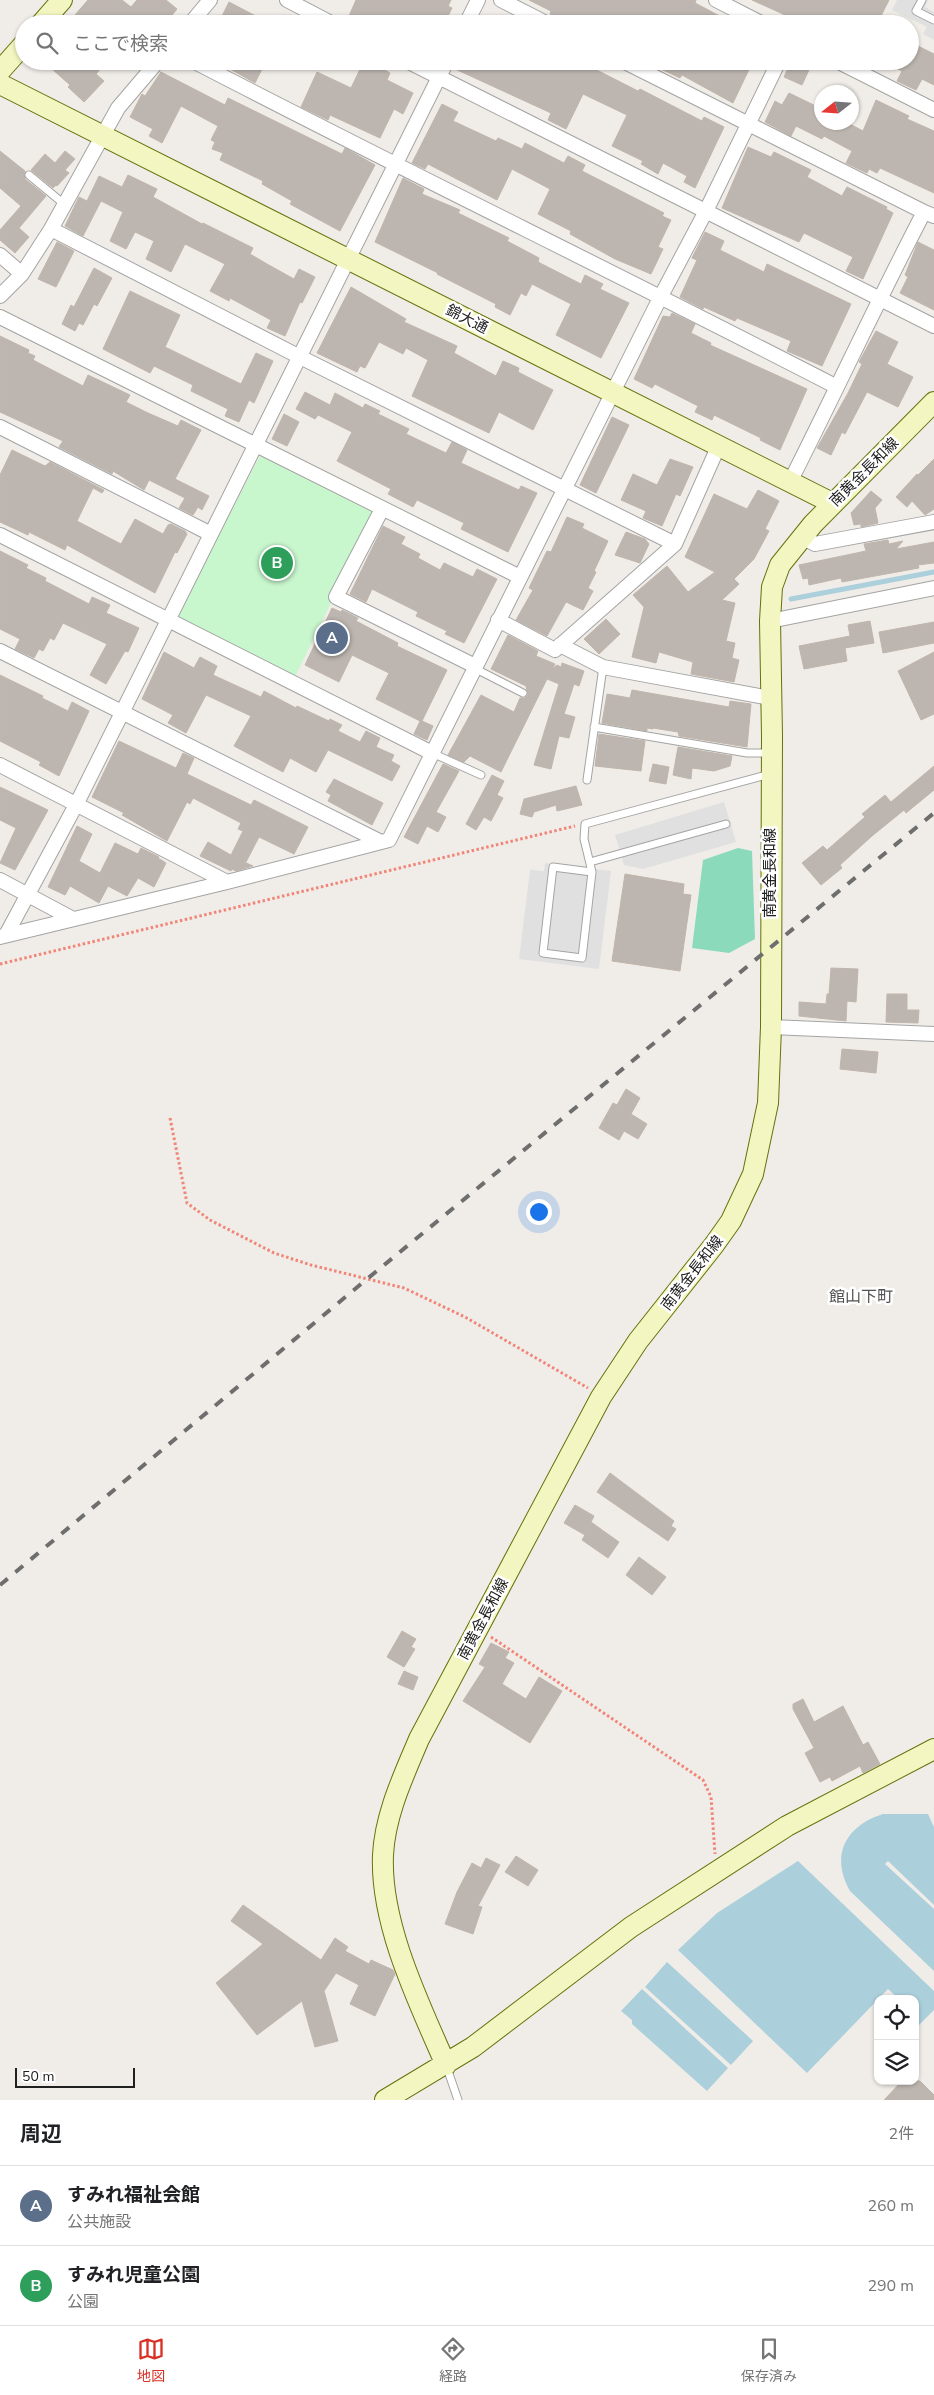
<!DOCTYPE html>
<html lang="ja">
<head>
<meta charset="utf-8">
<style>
  body { margin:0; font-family:"Nunito Sans","Noto Sans JP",sans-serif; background:#f2f2f2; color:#202124 }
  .controls { position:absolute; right:15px; bottom:15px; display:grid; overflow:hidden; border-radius:10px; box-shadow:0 1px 4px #0004 }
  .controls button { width:45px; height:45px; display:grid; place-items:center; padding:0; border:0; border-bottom:1px solid #e0e0e0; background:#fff; color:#202124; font:25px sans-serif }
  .compass { position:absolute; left:814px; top:85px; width:45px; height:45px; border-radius:50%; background:#fff; box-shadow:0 1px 4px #0004; rotate:253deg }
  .scale { position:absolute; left:15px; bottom:12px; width:120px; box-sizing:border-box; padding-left:5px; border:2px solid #202020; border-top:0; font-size:14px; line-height:18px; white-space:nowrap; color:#202020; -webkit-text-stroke:4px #fff; paint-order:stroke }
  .you { position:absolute; left:538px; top:1211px; width:18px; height:18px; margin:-12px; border:4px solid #fff; border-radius:50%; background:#1a73e8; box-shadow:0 0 0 8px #1a73e833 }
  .badge { display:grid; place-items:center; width:32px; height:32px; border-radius:50%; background:#d93025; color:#fff; font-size:16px; font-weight:700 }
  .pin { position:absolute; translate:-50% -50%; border:2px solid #fff; box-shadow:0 1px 5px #0006 }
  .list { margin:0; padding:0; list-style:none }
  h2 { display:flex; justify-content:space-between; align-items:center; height:65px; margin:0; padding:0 20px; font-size:21px }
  h2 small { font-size:16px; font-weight:400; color:#757577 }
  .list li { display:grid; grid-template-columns:32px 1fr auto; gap:15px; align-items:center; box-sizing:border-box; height:80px; padding:0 20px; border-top:1px solid #e0e0e0 }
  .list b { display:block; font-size:19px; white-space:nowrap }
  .list p { margin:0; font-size:16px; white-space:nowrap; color:#757577 }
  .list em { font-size:16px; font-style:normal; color:#757577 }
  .icon { flex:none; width:28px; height:28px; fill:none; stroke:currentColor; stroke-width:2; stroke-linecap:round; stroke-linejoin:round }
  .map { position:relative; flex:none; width:934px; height:2100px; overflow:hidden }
  .search { position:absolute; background:#fff; box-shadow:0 1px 4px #0004; left:15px; right:15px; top:15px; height:55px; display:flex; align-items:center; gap:12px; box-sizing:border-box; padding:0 18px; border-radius:28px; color:#757577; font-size:19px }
  .sheet { height:225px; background:#fff }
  nav { display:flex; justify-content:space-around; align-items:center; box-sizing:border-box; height:70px; border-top:1px solid #e0e0e0; background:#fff; font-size:14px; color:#757577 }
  nav a { display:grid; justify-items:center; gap:2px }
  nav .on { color:#d93025 }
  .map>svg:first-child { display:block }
</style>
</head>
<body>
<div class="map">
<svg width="934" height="2100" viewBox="0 0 934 2100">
  <rect width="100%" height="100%" fill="#f0ede8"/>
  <path fill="#c8f6cd" d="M262,452L375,512L295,677L182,622L178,614Z"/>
  <path fill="#8bdabc" d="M738,848L752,851L755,939L729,953L692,948L703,860Z"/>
  <path fill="#e0e0e0" d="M897,0H928L925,7L934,12V40L923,34L927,27L892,10Z
    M724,802L736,842L643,869L624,865L615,835Z
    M545,863L611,871L599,969L519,959L530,870L544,871Z"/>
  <path fill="#abcfdb" d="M883,1814H928L934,1827V1905L888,1861L885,1864L934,1909V1971L850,1891C830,1856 845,1826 883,1814Z
    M798,1861L934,1991V2010L918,2026L915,2023V1999H899L888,1989L807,2073L678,1950L717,1913Z
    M667,1962L753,2041L731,2065L645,1987Z
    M642,1989L728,2068L707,2091L632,2024V2020L621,2011Z"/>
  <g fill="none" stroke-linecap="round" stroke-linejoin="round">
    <path stroke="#abcfdb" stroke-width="5" d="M791,599L934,572"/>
  </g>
  <path fill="#bdb6b0" stroke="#c1b5ab" d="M88,0H122L131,7L137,0H166L177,9L165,24H156L145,15L138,24H67Z
    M356,0H451L448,6L452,8L445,22L436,17L432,24H367L349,16Z
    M529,0H696L695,3L735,24H568L550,14L551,11Z
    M752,0H889L877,24H846L827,14L822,24H805Z
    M229,2L271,24H218Z
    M918,46L934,54V85L922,79L916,90L897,81L902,71L880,61H911Z
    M43,61H107L96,74L104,81L84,102L68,87L70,85Z
    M216,61H266L255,83Z
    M364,61H369L390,73L387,80L413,93L403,114L394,109L380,138L330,115L328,120L301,107L317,72L351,88Z
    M456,61H579L638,91L640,89L702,121L704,117L724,127L695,188L684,182L687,176L663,163L658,174L641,164L643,161L612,146L627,115L583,94L566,129L548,120L551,113L453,68Z
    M644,61H753L733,103L682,75L680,78Z
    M791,61H813L802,85L784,77Z
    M161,72L225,105L228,98L342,154L345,148L375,165L340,231L290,204L292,201L262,184L263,181L220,160L223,153L212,149L215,142L211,140L218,126L181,106L162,143L149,136L153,129L130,117L142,94L145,96Z
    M789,93L822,109V122H846L863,131L876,100L909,116L907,119L934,131V193L880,168L877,173L869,169L867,173L846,163L852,151L824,136L822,139L796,126L791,136L765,122L775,101L782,105Z
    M442,104L458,112L453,121L496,141L498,138L522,149L525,143L564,163L568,156L585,165L582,171L664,213L662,216L671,220L658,247L663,249L651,274L615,259L570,234L571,231L538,214L550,189L512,169L497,200L428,164L425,169L412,163Z
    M748,147L771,157L774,152L811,170L807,177L842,196L847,187L887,207L886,209L893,213L863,279L846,271L853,257L804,233L799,242L722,208Z
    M0,151L25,171V179L46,196L19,228L29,237L15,253L0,240V230L21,206L0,188Z
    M65,151L75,159L65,170L69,173L57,186L56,185L53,188L31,170L45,154L55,163Z
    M128,175L157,189L153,197L202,224L203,223L253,248L250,254L267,264L294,279L299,269L315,277L302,303L300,302L285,336L267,328L271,320L230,298L229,301L210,291L225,264L185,244L171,272L146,259L154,241L135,232L126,249L110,241L123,212L101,201L83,236L65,226L79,197L87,201L99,176L122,187Z
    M403,178L424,189L422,194L460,210L458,213L509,238L507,241L539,258L538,262L581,284L585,275L603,284L600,289L629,303L601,358L556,335L571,304L532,284L526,296L521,293L510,315L495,307L496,304L437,274L438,273L375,242Z
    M705,232L724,241L720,250L764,272L767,264L851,304L822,366L787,351L791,341L737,318L735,321L704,307L703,309L680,297L697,260L692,258Z
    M57,242L74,251L56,287L38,279Z
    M918,242L934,250V310L900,293L908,277L905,275Z
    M94,268L112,278L97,306L94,304L83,325L79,323L75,331L62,324L71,305L74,307Z
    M351,287L406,319L404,322L457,346L454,353L496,376L503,361L519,368L518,372L553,390L533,430L499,412L489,433L412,396L428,360L406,348L403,354L379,342L365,368L360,366L357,372L317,353Z
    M130,291L180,315L165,347L241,384L256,353L273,361L254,403L249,400L239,422L225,416L228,409L191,391L193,385L154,366L150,373L103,349Z
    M672,313L695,324L691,333L711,343L710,345L807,389L780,450L760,440L761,438L714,415L712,420L695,412L698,406L655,384L652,388L634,379L663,316L670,317Z
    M876,331L898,342L887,364L913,377L898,407L867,392L845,434L842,432L831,455L817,448L848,393L862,364L859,362Z
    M0,336L29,350L28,353L35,356L33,360L83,386L88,375L130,395L126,402L148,413L178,426L181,420L201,430L175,479L209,496L202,510L198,507L193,515L179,508L185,498L149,480L144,490L113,471L112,474L59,447L63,441L0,412Z
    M305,392L330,405L335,393L363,408L365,404L380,411L378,414L409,429L406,434L446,453L452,442L467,450L461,463L519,490L521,486L537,493L508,552L461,529L464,523L417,500L413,507L388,494L391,489L337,461L352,432L318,415L315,419L296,409Z
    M284,414L299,422L287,446L272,439Z
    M612,417L629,425L596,493L580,485Z
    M12,450L45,466L50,462L104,490L102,493L93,488L77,521L121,544L135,519L163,534L168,525L171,524L185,531L187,534L177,553L175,552L155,593L67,545L65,550L29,532L28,535L0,522V475Z
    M670,459L693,467L680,496L676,494L662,526L643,518L646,511L621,500L633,474L657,485Z
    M934,459V509L925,515L912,501L907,507L896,497L917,474L918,475Z
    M758,490L779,501L765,529L769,531L754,559L734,579L739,584L722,600L735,603L726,641L735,643L732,658L739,660L734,682L691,674L693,662L659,652L656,663L632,657L644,607L633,595L667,566L688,592L715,572L685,557L714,494L747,509Z
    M871,491L882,500L875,508L878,523L861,527V524L854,525L851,513Z
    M567,517L584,524L582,528L608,541L594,571L596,572L588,588L593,591L583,610L566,602L547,636L516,620L533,590L529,588L547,551L551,552Z
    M383,526L405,537L401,544L420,554L418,558L440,570L444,563L473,577L477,569L497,579L464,643L445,634L447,631L416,616L418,612L372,589L366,602L350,594Z
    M626,532L645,539L649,544L640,563L615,555Z
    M888,540L889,544L903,541L896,549L934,542V563L918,565L919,568L842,582L841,578L809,585L808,578L803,579L799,565L866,551L864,544Z
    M0,551L28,565L26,568L46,578L45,581L89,604L92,597L110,605L106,613L139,628L128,652L125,651L106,684L90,675L107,644L63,623L54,640L50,638L43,651L39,649L34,658L15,649L20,639L0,629Z
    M332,608L341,612L342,610L358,618L356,621L398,643L397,646L447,670L422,721L433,726L427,740L414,734L420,721L376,699L389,673L352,655L339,682L305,665Z
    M606,619L620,634L599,654L584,639Z
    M870,621L874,643L845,648L847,661L804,669L799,646L850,636L848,625Z
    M934,622V643L883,653L879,632Z
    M508,635L538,651L536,656L555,664L552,669L557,665L561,667L562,663L584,671L579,686L574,684L564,714L575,717L569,738L559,736L551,769L534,765L559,684L547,679L501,772L470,756L464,762L448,755L481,695L514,712L520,698H525L528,695L526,686L491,669Z
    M164,652L194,668L200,657L217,666L213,675L261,697L264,691L296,708L297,706L329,721L330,719L342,725L338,731L360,742L366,731L380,738L376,747L394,755L391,761L400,766L392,781L328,750L316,772L290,758L283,772L234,746L251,716L206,695L186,733L168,723L173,715L142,699Z
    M934,652V714L921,720L898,671Z
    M0,675L43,696L42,698L68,711L72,702L89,711L59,776L39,765L41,762L0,741Z
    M632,690L729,707L730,701L751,704L747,747L679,736L678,732L653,728V729L647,728V731L602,723L607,694L630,698Z
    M599,734L645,741L641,771L595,766Z
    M119,741L176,768L183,753L194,758L187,774L251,805L254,800L308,827L294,854L259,837L246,862H244L253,866L236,871L232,869L231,871L200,856L208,842L231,855L243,831L238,829L241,823L193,798L190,804L187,802L167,841L122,815L124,813L92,797Z
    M678,747L732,756L730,766L714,771L692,768L691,779L673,775Z
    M443,764L459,771L436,812L446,817L438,832L427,826L418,844L404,837Z
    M653,764L669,767L666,784L649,781Z
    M934,766V790L906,813L904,810L872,836L840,865L842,868L821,885L802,863L823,846L827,850L865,817L862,814L885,795L891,802Z
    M492,775L504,781L497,795L503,798L491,821L484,817L476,830L466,824Z
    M334,779L383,803L372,825L328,801L331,795L326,792Z
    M576,786L582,805L557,811L556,805L534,812L532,817L520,814L524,799Z
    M0,787L48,810L15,870L0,863L16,828L0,820Z
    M77,826L92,834L79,861L100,873L115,843L138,854L141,848L159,857L158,858L166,863L154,887L138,878L127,896L108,886L99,903L70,886L65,895L48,887Z
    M625,874L684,884L683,894L691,895L680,971L612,961Z
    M831,968L858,969L856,1002L847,1001L846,1021L799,1016V1002L826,1004L827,994H829Z
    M887,994H907V1010H919L918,1023L886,1022Z
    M842,1049L878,1052L876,1073L840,1069Z
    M626,1089L640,1098L631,1114L647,1124L638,1139L624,1131L619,1140L599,1128L613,1103L617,1105Z
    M610,1473L674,1521L671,1526L676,1529L668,1541L597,1492Z
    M575,1505L594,1516L591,1522L619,1542L608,1558L582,1540L585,1535L564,1523Z
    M639,1557L666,1577L652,1595L626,1575Z
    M402,1631L416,1639L411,1647L415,1649L404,1667L387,1657Z
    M491,1643L509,1652L505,1658L514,1663L502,1684L526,1699L539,1677L562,1691L530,1743L463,1701L485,1667L479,1664Z
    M404,1671L418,1677L413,1690L398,1684Z
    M803,1699L814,1722L843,1706L863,1745L868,1742L880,1764L863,1773L860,1766L832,1781L830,1777L820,1782L805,1753L814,1748L793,1709V1704Z
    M516,1856L538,1870L528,1886L505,1872Z
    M486,1858L500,1865L478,1906L482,1907L473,1934L445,1924L457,1892L472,1863L481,1868Z
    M243,1905L321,1960L335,1938L348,1947L345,1951L369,1964L371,1960L393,1970L395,1974L375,2016L350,2004L359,1985L336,1973L324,1991L338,2041L315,2047L302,2001L257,2035L216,1983L263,1944L231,1921Z
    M902,2081H920L934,2095V2100H884Z"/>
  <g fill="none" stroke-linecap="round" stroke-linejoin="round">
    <g stroke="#a4a4a4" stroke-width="9">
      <path id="lane" d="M922,0L916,11L934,20
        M29,175L64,204
        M474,668L523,693
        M594,727L747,753H771
        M432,753L481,775
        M587,780L603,667
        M590,862L726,824
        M553,867L592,872L582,958L543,953Z
        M592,872L584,839L585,824L770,774
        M446,2065L458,2100"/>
    </g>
    <g stroke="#a4a4a4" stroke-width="16">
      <path id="street" d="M287,0L333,24
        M501,0L548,24
        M716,0L763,24
        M190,24L210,0
        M466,24L478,0
        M193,61C407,172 624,277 837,387
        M407,61L934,326
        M623,61L924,212
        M837,61L934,110
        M51,229L300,357L675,544
        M0,255L22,274
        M0,296L22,274L51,229L118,108L158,61
        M0,317L520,577
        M0,427L211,534
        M791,480C836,391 878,300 924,212L934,216
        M382,509L336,597L475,666
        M0,535L432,753
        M802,537L815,544L934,522
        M498,620L555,650L675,544L719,445
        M770,621L934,588
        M560,645L603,667L770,698
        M0,651L381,842
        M0,765L227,882
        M0,880L73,919
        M6,935L77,803L447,61
        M0,937L227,882L389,840L661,296L706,211L779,61
        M771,1027L934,1034"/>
    </g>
    <g stroke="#66720c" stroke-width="22">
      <path id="secondary" d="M41,24L62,0
        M0,71L24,44
        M0,84L832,503
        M446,2065C419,2003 380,1924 383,1855C385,1814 404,1775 419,1739L601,1397L638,1341L714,1245L731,1221L753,1174L768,1103L771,1027L772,736L770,621L772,587L780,565L813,524L934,402
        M385,2100L473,2047L631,1927L787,1826L934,1749"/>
    </g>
    <path stroke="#f18578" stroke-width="3" stroke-dasharray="2.5 2.5" stroke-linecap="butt" d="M0,964L575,826
      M170,1118L187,1203L210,1220L274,1253L311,1265L404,1288L465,1317L588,1388
      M491,1637L703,1780L711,1797L715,1854"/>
    <use href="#lane" stroke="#fff" stroke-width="7"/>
    <use href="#street" stroke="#fff" stroke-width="14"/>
    <use href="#secondary" stroke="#f3f6c0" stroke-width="20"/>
    <path stroke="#6e6e6e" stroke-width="4" stroke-dasharray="10 10" stroke-linecap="butt" d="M0,1585L361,1284L934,813"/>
  </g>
  <g text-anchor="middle" stroke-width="5" stroke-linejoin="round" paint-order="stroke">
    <g font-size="15" fill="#202020" stroke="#fff">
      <text transform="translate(467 319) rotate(27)" y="5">錦大通</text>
      <text transform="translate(864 472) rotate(-45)" y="5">南黄金長和線</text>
      <text transform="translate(770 873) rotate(-90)" y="5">南黄金長和線</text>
      <text transform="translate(692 1273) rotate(-52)" y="5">南黄金長和線</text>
      <text transform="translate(483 1619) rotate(-62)" y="5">南黄金長和線</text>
    </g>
    <g font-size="16" fill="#535353" stroke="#fff">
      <text x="861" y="1302">館山下町</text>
    </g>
  </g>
</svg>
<div class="controls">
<button><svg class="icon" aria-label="locate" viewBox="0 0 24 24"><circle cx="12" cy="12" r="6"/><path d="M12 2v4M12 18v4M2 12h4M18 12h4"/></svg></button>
<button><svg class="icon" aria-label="layers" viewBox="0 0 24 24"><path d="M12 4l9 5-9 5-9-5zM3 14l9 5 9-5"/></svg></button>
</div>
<svg class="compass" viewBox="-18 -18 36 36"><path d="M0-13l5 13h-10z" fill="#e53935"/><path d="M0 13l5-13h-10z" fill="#757577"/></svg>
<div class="scale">50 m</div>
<div class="you"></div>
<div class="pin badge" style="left:332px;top:638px;background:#5c6f8a">A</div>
<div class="pin badge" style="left:277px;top:563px;background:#2e9e5b">B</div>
<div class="search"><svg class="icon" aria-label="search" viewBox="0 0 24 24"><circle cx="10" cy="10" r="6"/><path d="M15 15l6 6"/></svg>ここで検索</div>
</div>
<section class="sheet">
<h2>周辺<small>2件</small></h2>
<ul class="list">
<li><span class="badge" style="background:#5c6f8a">A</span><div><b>すみれ福祉会館</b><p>公共施設</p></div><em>260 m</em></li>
<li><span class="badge" style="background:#2e9e5b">B</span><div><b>すみれ児童公園</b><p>公園</p></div><em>290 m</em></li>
</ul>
</section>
<nav>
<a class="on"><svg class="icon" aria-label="map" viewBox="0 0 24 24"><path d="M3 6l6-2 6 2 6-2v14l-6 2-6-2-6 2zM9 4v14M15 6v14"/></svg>地図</a>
<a><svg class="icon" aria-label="directions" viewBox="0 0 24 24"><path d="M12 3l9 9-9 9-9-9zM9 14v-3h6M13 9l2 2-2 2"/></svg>経路</a>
<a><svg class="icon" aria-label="saved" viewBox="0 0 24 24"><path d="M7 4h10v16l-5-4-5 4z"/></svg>保存済み</a>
</nav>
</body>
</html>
